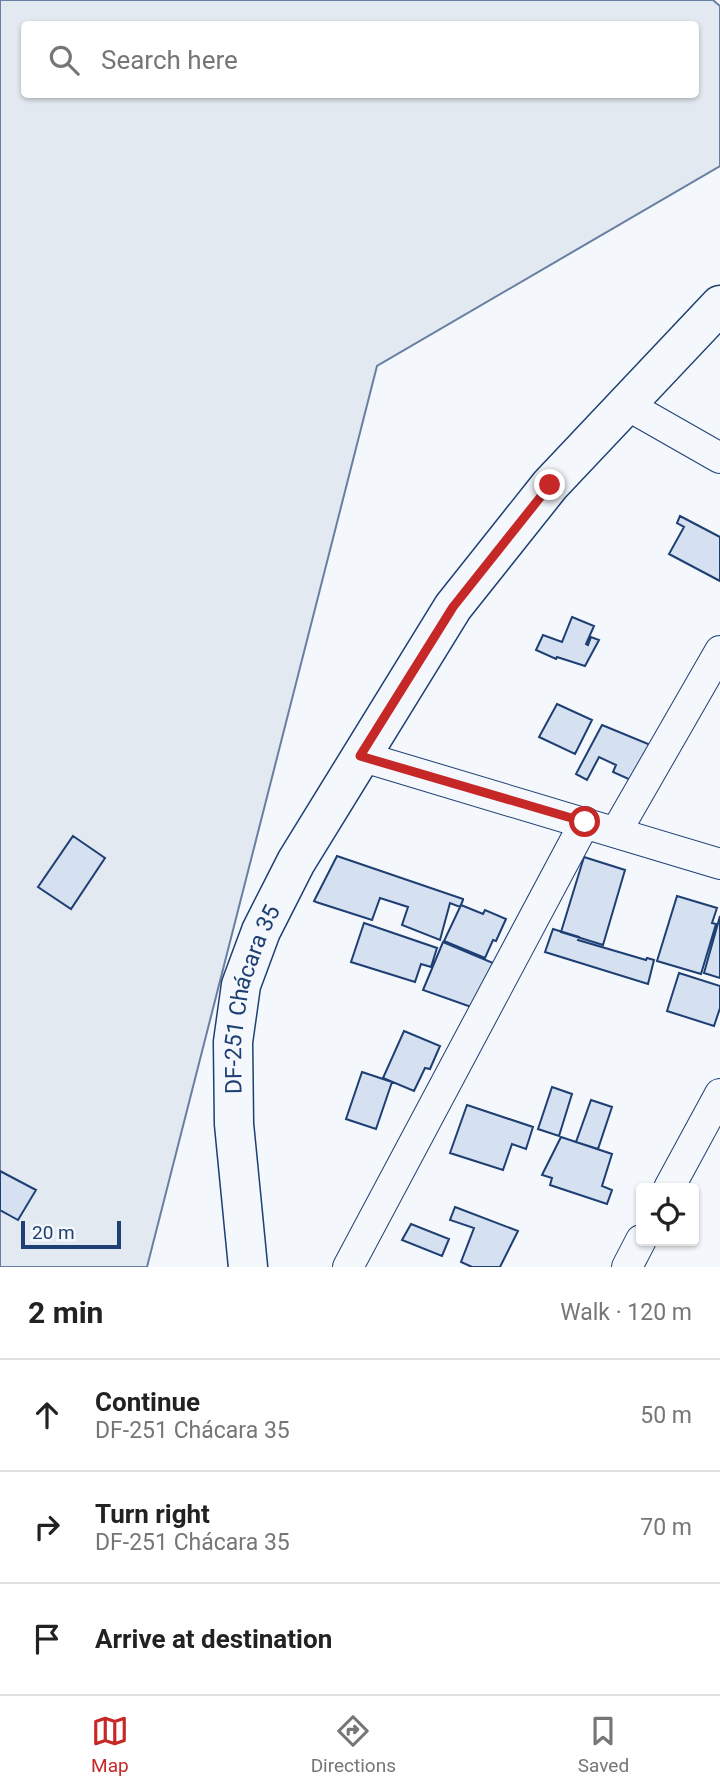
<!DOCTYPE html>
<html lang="en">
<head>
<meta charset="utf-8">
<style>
  body { margin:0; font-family:Roboto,sans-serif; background:#f2f2f2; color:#222 }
  .controls { position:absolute; right:21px; bottom:21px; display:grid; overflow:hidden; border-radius:7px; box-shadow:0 2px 5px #0004 }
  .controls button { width:63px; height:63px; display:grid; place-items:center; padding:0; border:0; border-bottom:2px solid #e0e0e0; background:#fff; color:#222; font:35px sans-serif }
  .scale { position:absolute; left:21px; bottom:18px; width:100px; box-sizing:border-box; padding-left:7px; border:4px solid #1d3f73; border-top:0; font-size:19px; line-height:24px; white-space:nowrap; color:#1d3f73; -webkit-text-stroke:5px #f4f7fb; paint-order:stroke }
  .stop { position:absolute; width:21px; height:21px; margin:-16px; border:5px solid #c62828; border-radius:50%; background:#fff }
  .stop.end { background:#c62828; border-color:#fff; box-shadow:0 2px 7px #0008 }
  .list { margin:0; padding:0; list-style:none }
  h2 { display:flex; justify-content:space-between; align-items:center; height:91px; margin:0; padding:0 28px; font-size:30px }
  h2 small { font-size:23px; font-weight:400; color:#767676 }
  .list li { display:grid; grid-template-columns:46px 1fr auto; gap:21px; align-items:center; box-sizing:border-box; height:112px; padding:0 28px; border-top:2px solid #e0e0e0 }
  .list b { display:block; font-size:26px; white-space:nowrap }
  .list p { margin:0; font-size:23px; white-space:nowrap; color:#767676 }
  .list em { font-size:23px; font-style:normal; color:#767676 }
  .icon { flex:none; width:38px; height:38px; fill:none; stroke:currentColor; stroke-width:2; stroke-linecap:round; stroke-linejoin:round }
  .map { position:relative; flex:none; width:720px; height:1267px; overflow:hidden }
  .search { position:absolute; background:#fff; box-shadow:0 2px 5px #0004; left:21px; right:21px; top:21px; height:77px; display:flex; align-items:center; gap:18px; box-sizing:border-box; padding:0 24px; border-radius:7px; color:#767676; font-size:26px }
  .sheet { height:427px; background:#fff }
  nav { display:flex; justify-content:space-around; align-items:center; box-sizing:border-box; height:98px; border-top:2px solid #e0e0e0; background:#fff; font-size:19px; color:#767676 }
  nav a { display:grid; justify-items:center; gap:4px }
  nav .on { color:#c62828 }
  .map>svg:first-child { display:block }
</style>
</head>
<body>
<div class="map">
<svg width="720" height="1267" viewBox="0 0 720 1267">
  <rect width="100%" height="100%" fill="#f4f7fb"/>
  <path fill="#e3e9f0" stroke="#687fa3" stroke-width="2" fill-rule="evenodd" d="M0,0H713L720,6V166L377,366L147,1267H0ZM24,24H696V94H24Z"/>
  <path fill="#d5e0f0" stroke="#1d3f73" stroke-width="2" d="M680,516L720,537V581L669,554L684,527L677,523Z
    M572,617L594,626L586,644L588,645L591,637L599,640L585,666L557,657L556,659L536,650L543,635L562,642Z
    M557,704L592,720L575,754L539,737Z
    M602,725L653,746L633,781L613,772L616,765L599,757L587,780L576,774Z
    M73,836L105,858L71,909L38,887Z
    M337,856L463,899V900L460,907L450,903L440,940L402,925L408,907L380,898L372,920L316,902L314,901Z
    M584,857L625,870L603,945L561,932Z
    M677,896L717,908L712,923L716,924L701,974L657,961Z
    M461,905L483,914L485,910L506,919L496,941L493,940L485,958L444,941Z
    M720,916V978L704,973Z
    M364,923L437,948L431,967L421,964L415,982L351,962Z
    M553,929L579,937L578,940L646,960L647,958L654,960L648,984L545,952Z
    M443,942L493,963L474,1008L423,990Z
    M679,973L720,986V1008L714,1026L667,1011Z
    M404,1031L440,1046L430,1069L425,1068L414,1091L383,1078Z
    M362,1072L392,1082L376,1129L346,1119Z
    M552,1087L572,1094L559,1136L538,1129Z
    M591,1100L612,1107L598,1149L576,1142Z
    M467,1105L533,1127L526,1149L512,1144L503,1170L450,1153Z
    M561,1137L612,1154L602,1186L612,1190L607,1204L550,1185L552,1178L542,1175Z
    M0,1171L36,1190L18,1220L0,1210Z
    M455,1207L518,1231L500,1267H472L461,1262L474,1228L450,1220Z
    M411,1224L449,1239L442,1256L402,1240Z"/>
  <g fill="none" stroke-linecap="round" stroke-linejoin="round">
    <g stroke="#1d3f73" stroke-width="32">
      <path id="street" d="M627,405L720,458
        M360,756L720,864
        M616,832L720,651
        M669,1188L720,1094
        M348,1267L585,822
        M627,1267L641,1240"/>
    </g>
    <g stroke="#1d3f73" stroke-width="41">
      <g id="secondary">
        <path id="s1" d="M248,1267L234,1124L233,1042L241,985L261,931L296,862L453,607L550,485L720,305"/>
      </g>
    </g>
    <use href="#street" stroke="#f4f7fb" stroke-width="30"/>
    <use href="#secondary" stroke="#f4f7fb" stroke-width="38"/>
  </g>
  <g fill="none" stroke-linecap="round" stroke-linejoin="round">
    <path stroke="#c62828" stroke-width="9" d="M550,485L453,607L360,756L585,822"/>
  </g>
  <g text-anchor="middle" stroke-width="5" stroke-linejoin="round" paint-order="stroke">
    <g font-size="23" fill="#1d3f73" stroke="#f4f7fb">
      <text dy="8" stroke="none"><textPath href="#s1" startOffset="271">DF-251 Chácara 35</textPath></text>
    </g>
  </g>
</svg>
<div class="controls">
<button><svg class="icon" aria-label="locate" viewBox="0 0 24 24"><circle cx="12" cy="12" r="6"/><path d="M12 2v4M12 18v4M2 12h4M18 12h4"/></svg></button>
</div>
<div class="scale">20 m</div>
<div class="stop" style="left:585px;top:822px"></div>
<div class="stop end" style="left:550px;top:485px"></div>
<div class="search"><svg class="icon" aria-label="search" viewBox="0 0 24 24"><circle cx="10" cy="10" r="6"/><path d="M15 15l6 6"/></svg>Search here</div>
</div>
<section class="sheet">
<h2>2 min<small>Walk · 120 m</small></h2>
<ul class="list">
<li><svg class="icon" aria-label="ahead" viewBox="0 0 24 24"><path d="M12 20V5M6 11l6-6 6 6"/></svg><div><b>Continue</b><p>DF-251 Chácara 35</p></div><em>50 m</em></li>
<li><svg class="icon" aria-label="right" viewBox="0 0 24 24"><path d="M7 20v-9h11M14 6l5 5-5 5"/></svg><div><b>Turn right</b><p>DF-251 Chácara 35</p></div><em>70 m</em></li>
<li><svg class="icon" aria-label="arrive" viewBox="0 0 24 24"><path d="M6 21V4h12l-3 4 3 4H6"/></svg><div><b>Arrive at destination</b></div></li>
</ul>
</section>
<nav>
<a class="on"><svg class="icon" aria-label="map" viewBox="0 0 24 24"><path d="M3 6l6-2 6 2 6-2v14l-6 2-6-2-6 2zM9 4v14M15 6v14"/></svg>Map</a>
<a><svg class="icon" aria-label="directions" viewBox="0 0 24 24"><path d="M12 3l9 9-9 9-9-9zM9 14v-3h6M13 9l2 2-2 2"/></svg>Directions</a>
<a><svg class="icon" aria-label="saved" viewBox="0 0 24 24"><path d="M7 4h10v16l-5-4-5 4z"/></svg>Saved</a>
</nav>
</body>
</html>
